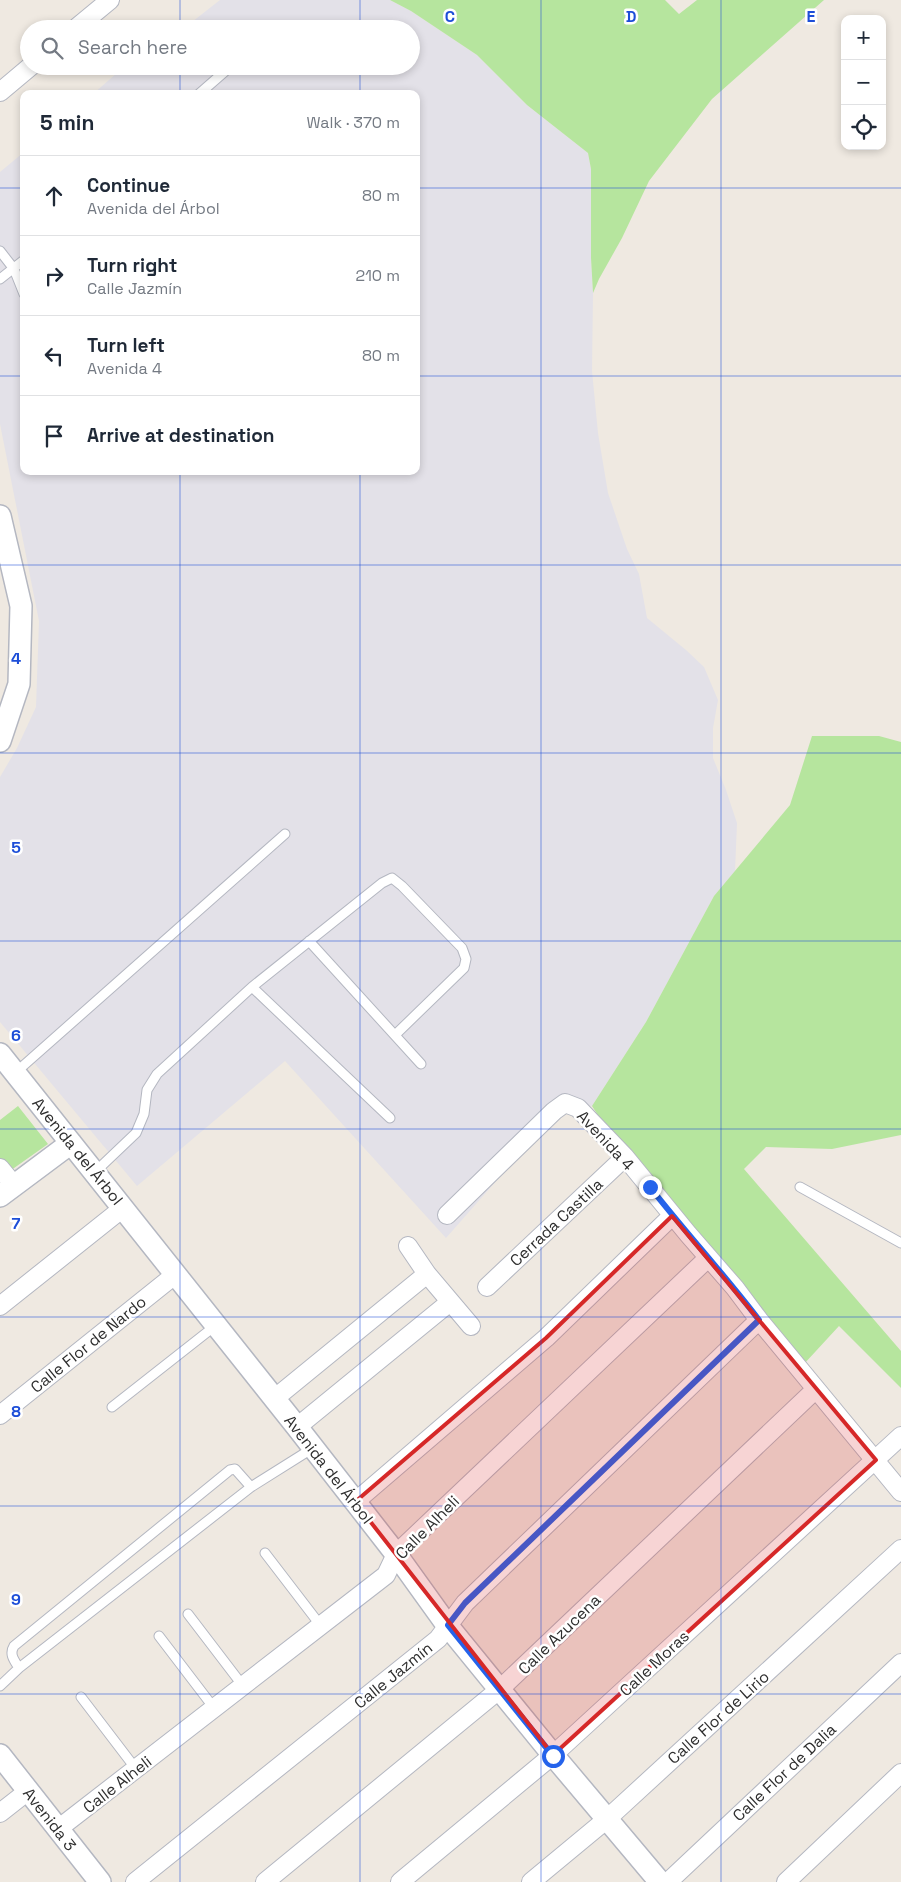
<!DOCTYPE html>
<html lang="en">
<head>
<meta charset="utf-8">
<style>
  body { margin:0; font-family:"Space Grotesk",sans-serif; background:#f6f6f7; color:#1f2937 }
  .controls { position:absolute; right:15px; top:15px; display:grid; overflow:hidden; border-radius:10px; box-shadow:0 2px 8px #0003 }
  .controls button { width:45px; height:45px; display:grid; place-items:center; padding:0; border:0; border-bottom:1px solid #e0e1e3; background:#fff; color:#1f2937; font:25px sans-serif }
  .stop { position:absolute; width:15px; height:15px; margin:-11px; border:4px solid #2563eb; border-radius:50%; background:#fff }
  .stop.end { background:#2563eb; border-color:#fff; box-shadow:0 1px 5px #0008 }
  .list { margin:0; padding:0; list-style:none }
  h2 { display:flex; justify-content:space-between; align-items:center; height:65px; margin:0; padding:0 20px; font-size:21px }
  h2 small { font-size:16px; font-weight:400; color:#747a83 }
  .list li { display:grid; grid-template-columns:32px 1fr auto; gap:15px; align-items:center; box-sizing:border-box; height:80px; padding:0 20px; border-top:1px solid #e0e1e3 }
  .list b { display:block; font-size:19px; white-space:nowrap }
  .list p { margin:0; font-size:16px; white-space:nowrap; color:#747a83 }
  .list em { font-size:16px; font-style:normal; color:#747a83 }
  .icon { flex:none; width:28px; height:28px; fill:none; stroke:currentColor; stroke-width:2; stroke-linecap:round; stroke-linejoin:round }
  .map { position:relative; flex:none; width:901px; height:1882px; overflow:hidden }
  .search { position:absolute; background:#fff; box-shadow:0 2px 8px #0003; left:20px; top:20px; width:400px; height:55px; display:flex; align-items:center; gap:12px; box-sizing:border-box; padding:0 18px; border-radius:28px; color:#747a83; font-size:19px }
  .panel { position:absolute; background:#fff; box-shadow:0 2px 8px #0003; left:20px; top:90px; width:400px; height:385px; border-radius:10px }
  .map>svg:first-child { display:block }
</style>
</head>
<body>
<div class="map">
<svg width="901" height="1882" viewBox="0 0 901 1882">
  <rect width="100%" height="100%" fill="#efe9e1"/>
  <path fill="#e3e1e8" d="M220,0H390L411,11L477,55L527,105L588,153L591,169V258L593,293L592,371L598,433L608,493L627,549L639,574L647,618L686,650L704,667L718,700L713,728V758L726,790L737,823L735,871L714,896L646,1022L592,1106L565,1103L446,1238L285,1061L137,1186L0,1022V777L17,748L36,707L39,621L0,424V172L24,152V471H416V94H93L125,66H411V29H183Z"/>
  <path fill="#b6e59e" d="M390,0H665L679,14L697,0H824L712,99L649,181L622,238L599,279L593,293L591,258V169L588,153L527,105L477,55L411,11Z
    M812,736H879L901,742V1135L832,1149L766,1147L744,1169L901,1351V1388L839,1326L804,1364L625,1157L592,1106L646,1022L714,896L790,805Z
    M18,1106L48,1144L7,1173L0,1164V1120Z"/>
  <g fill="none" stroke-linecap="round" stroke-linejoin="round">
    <g stroke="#b4b7c1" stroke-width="11">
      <path id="service" d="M199,94L231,66
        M0,251L14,269L24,294
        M0,279L24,260
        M309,941L421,1064
        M252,987L390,1118
        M15,1073L285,834
        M95,1172L136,1133L144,1114L147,1090L157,1074L252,987L382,883L392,878L402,886L462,948L466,959L464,968L395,1035
        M800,1187L901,1243
        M112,1407L215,1326
        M265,1553L321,1626
        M188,1614L243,1686
        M159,1636L214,1708
        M19,1668C14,1660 9,1654 14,1646L230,1470L235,1469L251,1487
        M0,1686L19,1668L251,1487L313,1448
        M81,1697L136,1769"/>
    </g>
    <g stroke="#b4b7c1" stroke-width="20">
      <path id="minor" d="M75,29L110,0
        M0,92L31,66
        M0,1168L14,1185
        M447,1215L554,1111L565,1103L578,1108L625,1157L688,1234L735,1288L759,1320L901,1492
        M408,1246L427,1274L471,1326
        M487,1287L625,1157
        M0,1306L123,1208
        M274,1399L427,1274
        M0,1415L176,1274
        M297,1427L450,1302
        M355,1502L546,1338L672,1216
        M0,1813L28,1791
        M58,1829L386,1575L396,1554L708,1258
        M135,1882L438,1639L465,1603L759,1320
        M265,1882L500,1689L816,1389
        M400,1882L553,1755L901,1436
        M531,1882L607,1819L901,1549
        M668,1882L901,1663
        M786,1882L901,1773"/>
    </g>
    <g stroke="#b4b7c1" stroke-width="24">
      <path id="tertiary" d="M0,516L21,606L19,684L0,741
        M0,1054L297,1427L396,1554L447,1625L553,1755L660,1882
        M0,1196L71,1143
        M0,1755L100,1882"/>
    </g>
    <use href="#service" stroke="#fff" stroke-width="9"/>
    <use href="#minor" stroke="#fff" stroke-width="18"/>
    <use href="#tertiary" stroke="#fff" stroke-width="21"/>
  </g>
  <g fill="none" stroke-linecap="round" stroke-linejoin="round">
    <path stroke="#2563eb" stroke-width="6" d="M553,1756L448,1625L465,1603L759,1320C724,1274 685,1232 650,1187"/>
  </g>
  <path fill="#d62828" fill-opacity="0.2" stroke="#d62828" stroke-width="4" stroke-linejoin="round" d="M672,1216L876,1460L553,1755L355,1502L546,1338Z"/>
  <path fill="none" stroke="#1d4ed8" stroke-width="1" stroke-opacity="0.55" d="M180,0V29M360,0V29M541,0V1882M721,0V1882M180,66V94M360,66V94M0,188H24M416,188H901M0,376H24M416,376H901M180,471V1882M360,471V1882M0,565H901M0,753H901M0,941H901M0,1129H901M0,1317H901M0,1506H901M0,1694H901"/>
  <g text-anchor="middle" stroke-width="5" stroke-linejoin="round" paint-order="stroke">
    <g font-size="16" fill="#2e2e2e" stroke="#fff">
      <text transform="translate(606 1140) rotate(47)" y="6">Avenida 4</text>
      <text transform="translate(78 1151) rotate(51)" y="6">Avenida del Árbol</text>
      <text transform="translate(556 1222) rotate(-43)" y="6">Cerrada Castilla</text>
      <text transform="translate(88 1344) rotate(-39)" y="6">Calle Flor de Nardo</text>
      <text transform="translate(329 1469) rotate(52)" y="6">Avenida del Árbol</text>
      <text transform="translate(427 1527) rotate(-45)" y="6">Calle Alheli</text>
      <text transform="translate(559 1634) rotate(-44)" y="6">Calle Azucena</text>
      <text transform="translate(654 1663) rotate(-43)" y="6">Calle Moras</text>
      <text transform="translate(393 1675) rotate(-39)" y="6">Calle Jazmín</text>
      <text transform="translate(718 1717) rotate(-42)" y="6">Calle Flor de Lirio</text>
      <text transform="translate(784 1772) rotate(-43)" y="6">Calle Flor de Dalia</text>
      <text transform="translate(117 1784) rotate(-38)" y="6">Calle Alheli</text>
      <text transform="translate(50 1819) rotate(52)" y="6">Avenida 3</text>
    </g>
  </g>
  <g font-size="16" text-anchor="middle" font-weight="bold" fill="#1d4ed8" stroke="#fff" stroke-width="5" stroke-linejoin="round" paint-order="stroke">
    <text x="450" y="22">C</text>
    <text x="631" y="22">D</text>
    <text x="811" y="22">E</text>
    <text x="16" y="664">4</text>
    <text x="16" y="853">5</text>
    <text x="16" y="1041">6</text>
    <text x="16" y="1229">7</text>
    <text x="16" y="1417">8</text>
    <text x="16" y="1605">9</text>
  </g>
</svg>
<div class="controls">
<button>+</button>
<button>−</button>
<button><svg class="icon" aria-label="locate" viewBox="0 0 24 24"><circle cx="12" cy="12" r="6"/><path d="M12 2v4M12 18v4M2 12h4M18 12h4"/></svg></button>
</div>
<div class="stop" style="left:553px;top:1756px"></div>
<div class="stop end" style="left:650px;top:1187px"></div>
<div class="search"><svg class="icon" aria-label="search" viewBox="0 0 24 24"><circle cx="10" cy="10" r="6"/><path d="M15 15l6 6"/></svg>Search here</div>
<section class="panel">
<h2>5 min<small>Walk · 370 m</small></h2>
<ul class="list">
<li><svg class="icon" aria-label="ahead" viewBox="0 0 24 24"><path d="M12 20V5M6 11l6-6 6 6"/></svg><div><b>Continue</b><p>Avenida del Árbol</p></div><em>80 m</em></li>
<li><svg class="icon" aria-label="right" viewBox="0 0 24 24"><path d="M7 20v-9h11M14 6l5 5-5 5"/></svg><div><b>Turn right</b><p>Calle Jazmín</p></div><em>210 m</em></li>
<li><svg class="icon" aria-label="left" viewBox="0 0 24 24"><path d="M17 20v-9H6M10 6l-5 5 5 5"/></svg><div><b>Turn left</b><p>Avenida 4</p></div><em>80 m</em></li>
<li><svg class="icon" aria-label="arrive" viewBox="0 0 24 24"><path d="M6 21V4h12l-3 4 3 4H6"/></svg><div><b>Arrive at destination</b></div></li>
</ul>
</section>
</div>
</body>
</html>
